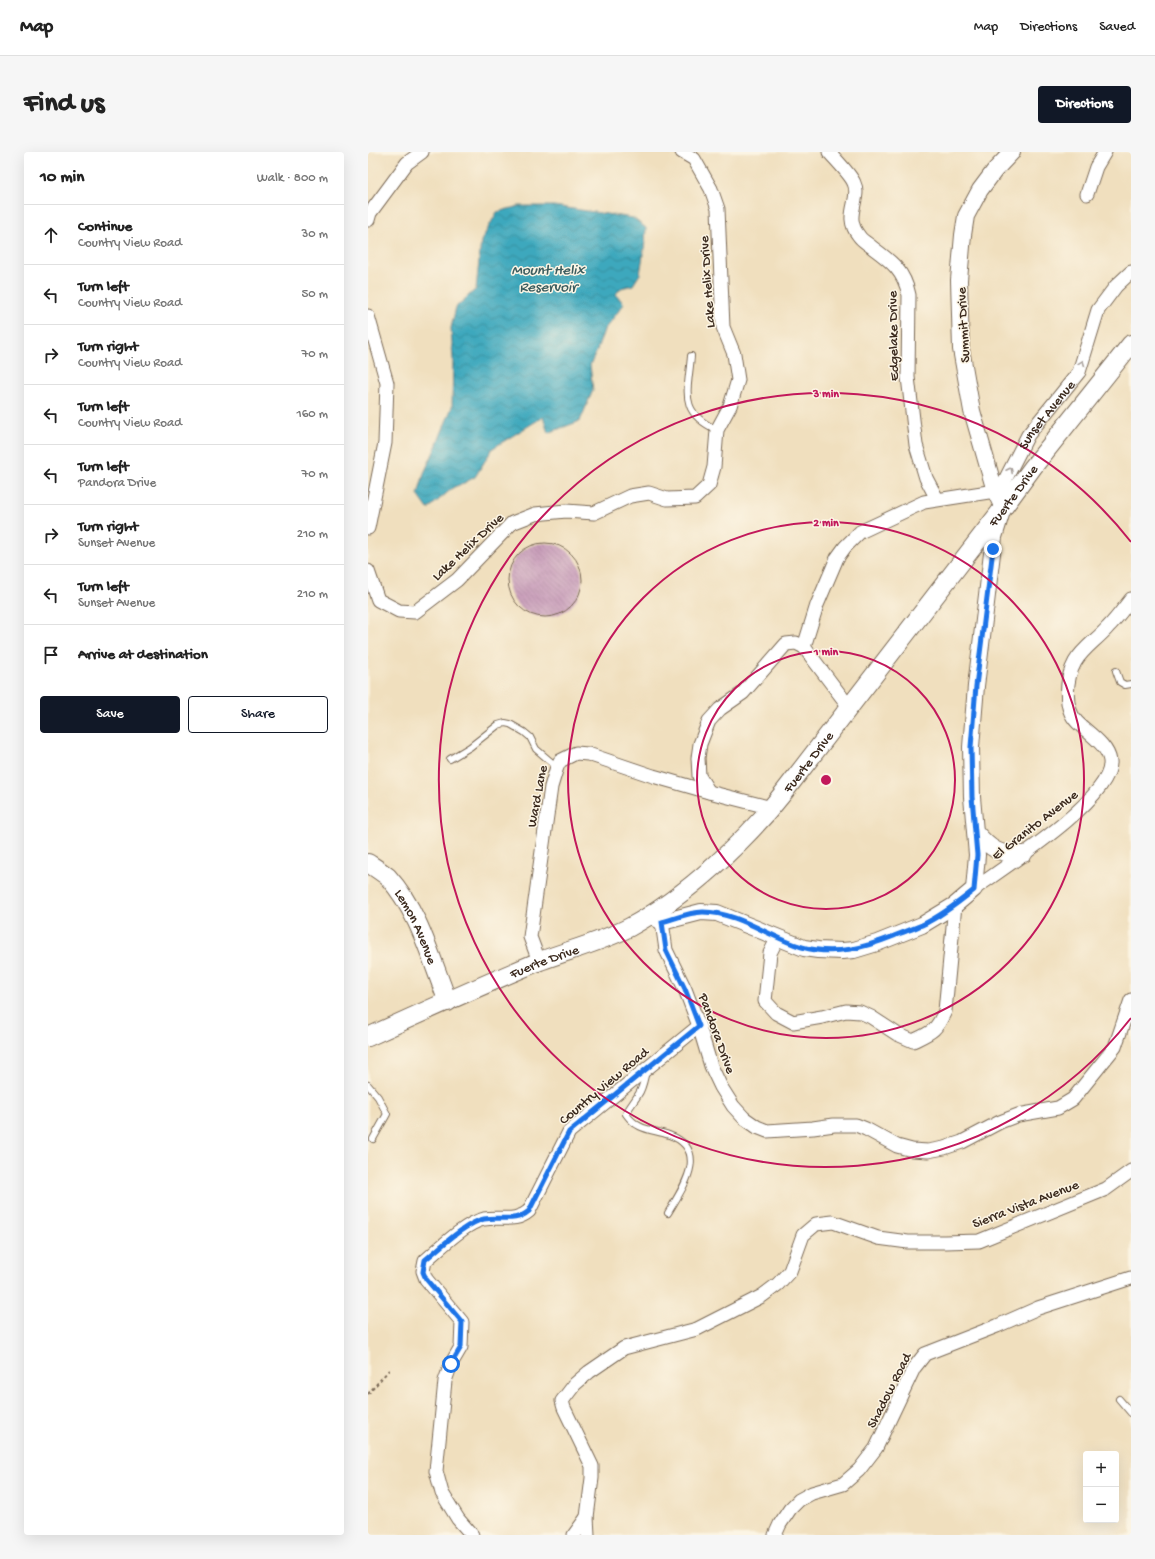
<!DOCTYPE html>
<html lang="en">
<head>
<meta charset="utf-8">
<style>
  body { margin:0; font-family:"Gochi Hand",sans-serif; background:#f6f6f6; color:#222 }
  .controls { position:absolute; right:12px; bottom:12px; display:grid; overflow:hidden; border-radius:4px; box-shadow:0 4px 16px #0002 }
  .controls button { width:36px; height:36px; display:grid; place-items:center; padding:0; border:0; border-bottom:1px solid #e0e0e0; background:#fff; color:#222; font:20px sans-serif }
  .stop { position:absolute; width:12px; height:12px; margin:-9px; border:3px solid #1a73e8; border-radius:50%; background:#fff }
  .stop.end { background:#1a73e8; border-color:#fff; box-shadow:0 1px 4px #0008 }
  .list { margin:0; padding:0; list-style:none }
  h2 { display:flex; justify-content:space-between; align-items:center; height:52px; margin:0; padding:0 16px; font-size:17px }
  h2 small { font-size:13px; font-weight:400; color:#767676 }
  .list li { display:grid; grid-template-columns:26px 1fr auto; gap:12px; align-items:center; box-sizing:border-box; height:60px; padding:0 16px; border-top:1px solid #e0e0e0 }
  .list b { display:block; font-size:15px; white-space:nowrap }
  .list p { margin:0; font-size:13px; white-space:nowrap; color:#767676 }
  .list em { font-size:13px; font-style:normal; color:#767676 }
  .actions { display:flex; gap:8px; padding:12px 16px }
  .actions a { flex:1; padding:9px 0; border:1px solid #111827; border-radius:4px; text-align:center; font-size:14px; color:#111827 }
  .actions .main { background:#111827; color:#fff }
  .icon { flex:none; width:22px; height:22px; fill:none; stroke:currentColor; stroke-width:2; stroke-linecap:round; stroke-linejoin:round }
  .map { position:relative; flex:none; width:763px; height:1383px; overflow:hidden; border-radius:4px }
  header { display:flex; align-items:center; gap:24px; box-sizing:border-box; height:56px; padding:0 20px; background:#fff; border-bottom:1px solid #e0e0e0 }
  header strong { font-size:19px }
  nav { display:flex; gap:22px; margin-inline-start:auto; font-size:14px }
  .intro { display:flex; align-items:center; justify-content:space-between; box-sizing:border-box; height:96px; padding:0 24px }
  h1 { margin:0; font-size:28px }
  .button { padding:10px 18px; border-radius:4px; background:#111827; color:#fff; font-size:14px; font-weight:700 }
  main { display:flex; gap:24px; padding:0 24px }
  aside { flex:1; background:#fff; border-radius:4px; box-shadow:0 4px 16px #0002 }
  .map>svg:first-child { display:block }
</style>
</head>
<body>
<header>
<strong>Map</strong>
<nav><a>Map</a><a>Directions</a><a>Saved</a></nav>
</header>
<div class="intro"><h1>Find us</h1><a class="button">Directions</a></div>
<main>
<aside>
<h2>10 min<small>Walk · 800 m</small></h2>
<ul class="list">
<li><svg class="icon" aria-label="ahead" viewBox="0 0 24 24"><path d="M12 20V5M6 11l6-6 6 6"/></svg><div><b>Continue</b><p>Country View Road</p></div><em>30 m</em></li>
<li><svg class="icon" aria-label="left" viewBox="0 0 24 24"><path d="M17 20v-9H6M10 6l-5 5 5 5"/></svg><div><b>Turn left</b><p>Country View Road</p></div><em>50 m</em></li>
<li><svg class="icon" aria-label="right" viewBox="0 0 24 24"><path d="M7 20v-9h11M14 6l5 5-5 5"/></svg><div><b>Turn right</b><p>Country View Road</p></div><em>70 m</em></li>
<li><svg class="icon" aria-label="left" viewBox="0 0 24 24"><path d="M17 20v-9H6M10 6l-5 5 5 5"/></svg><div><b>Turn left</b><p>Country View Road</p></div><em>160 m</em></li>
<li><svg class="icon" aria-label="left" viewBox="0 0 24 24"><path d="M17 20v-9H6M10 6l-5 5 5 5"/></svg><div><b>Turn left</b><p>Pandora Drive</p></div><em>70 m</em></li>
<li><svg class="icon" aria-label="right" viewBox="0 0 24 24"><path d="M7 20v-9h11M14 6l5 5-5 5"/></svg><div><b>Turn right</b><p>Sunset Avenue</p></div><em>210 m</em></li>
<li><svg class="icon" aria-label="left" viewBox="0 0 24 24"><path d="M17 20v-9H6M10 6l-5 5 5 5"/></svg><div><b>Turn left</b><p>Sunset Avenue</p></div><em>210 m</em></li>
<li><svg class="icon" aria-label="arrive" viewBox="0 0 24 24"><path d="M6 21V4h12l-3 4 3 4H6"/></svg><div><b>Arrive at destination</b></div></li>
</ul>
<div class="actions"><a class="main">Save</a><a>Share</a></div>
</aside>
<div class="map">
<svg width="763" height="1383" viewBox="0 0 763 1383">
  <defs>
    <pattern id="water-waves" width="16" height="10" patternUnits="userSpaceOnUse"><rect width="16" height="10" fill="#3da8bd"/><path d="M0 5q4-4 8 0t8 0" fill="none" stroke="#348999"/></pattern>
    <pattern id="building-back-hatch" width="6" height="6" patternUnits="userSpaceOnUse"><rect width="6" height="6" fill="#c89cba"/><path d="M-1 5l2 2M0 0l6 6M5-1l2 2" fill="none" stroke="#a47f97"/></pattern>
  </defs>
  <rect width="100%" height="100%" fill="#fcf5e5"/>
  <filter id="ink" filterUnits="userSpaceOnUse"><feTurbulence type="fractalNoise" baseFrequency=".025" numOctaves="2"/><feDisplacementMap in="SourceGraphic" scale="8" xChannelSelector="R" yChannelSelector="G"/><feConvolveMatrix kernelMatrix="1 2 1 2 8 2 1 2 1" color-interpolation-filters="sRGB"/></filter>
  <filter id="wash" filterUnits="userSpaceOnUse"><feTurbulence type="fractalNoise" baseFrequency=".012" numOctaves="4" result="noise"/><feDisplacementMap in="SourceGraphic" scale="16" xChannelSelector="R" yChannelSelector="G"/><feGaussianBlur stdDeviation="0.9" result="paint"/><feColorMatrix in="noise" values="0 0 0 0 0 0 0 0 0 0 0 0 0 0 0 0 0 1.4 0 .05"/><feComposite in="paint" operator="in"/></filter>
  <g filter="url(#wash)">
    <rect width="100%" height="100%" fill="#f0dfbe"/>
    <path fill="url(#water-waves)" stroke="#3c696e" d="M151,54H186L265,66L278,76L277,91L272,122L265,133L253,136L248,142L256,152L236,178L228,201L222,213L225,238L212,269L180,281L175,265L125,296L107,325L96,331L86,335L60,357L50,343L56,321L67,297L84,255L85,208L83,176L88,155L108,137L113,89L129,60Z"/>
    <g id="blocks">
      <path fill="url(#building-back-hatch)" d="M140 428a37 37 0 1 1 74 0a37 37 0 1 1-74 0Z"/>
    </g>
  </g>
  <g filter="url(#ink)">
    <use href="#blocks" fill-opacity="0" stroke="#7a6956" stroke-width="1"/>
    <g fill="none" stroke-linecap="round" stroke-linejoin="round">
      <g stroke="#7a6956" stroke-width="8">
        <path id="service" d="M323,204C320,240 310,260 349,278
          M748,519L752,530L757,533L763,532
          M82,607L102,595L130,573L137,571L142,572L156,580L162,585L168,597L189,615
          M278,919C276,927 275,936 270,943C266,950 261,955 258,962C270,979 283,977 301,983C343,998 314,1037 300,1061
          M0,933L10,945L19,962L5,987
          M751,1247L763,1261"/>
      </g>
      <g stroke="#7a6956" stroke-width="15">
        <g id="minor">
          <path d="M461,0C468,8 483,23 486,31C494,47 474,64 491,84C494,89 501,92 505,96C524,110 536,119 541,143L540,225L548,293L558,326L569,347"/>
          <path d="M719,42L728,15L737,0"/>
          <path d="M0,68L2,61L39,11L54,0"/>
          <path d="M0,164L19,231L17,291L0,376"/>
          <path id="s1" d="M635,356L636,330L660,283L711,220L730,158L748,134L763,120"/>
          <path d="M0,419L10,448L31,459L47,460L89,428L144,371L167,362L198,359L226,361L262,344L281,341L299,347L327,346L341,333L346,315L349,278L362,254L370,228L366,202L355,175L350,57L343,37L326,7L314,0"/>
          <path d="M436,495L449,453L469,406L477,395L492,380L556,350L627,339"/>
          <path d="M436,495L482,556"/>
          <path d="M341,640L331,624L330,606L332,592L341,569L352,557L375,541L418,492L428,491L436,495"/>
          <path d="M606,737C635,716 746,646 742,609C740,593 720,581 709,570C695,556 698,526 707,510C715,496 730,487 740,475C749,466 756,456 763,447"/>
          <path d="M294,770L298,798L317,837L331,874L343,914L353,935L365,954L376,966L389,975L399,979L445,976L466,973H488L498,977L529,994L544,998L560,999L576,996L594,990L632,970L650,963L690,956L705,947L747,895L763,848"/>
          <path d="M410,785L402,801L397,849L408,861L425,870L454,865L478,859L492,860L503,865L529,882L545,889C564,880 568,879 577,859L587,753"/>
          <path d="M171,809L162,785L183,635L189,615L192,609L208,601L220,602L285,624L341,640L404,656"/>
          <path d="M104,1383L90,1367L74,1341L68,1319L77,1229L83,1212L93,1195L94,1170L58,1127L55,1119L57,1109C72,1096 97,1071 116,1067C133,1064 147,1071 161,1059L201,980L331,874"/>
          <path d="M206,1383L219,1365"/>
          <path d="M220,1383L219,1365L224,1326V1314L196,1256L194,1249L207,1232L221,1220L256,1196L329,1177L394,1144L410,1132L422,1119L435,1083L448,1072L465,1070L510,1086L540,1090H577L611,1089L738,1037L763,1019"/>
          <path d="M407,1383L412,1372L422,1357L431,1348L444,1341L475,1332L491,1318L508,1296L546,1216L557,1202L629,1174L670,1156L763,1126"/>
        </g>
      </g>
      <g stroke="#7a6956" stroke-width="18">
        <path id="tertiary" d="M607,679C623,698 631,703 656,702
          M282,762L294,770L333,760L349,761L436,796L450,798L474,799L486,798L509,791L554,773L587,753L606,737L609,703L604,645L603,595L608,534L626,385L635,356L627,339L604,259L593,197L591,128L595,83L598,64L612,38L627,18L644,0"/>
      </g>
      <g stroke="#7a6956" stroke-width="20">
        <g id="secondary">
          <path id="s2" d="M0,711C6,715 14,720 20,725C51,759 63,807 80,850"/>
          <path id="s3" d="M0,885C57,859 114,833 172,809C201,798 234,790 262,775C317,745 378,689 416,640L635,356L665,315L763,192"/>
        </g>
      </g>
      <path stroke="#7a6956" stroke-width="2" stroke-dasharray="3 3" stroke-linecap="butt" d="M0,1242L21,1218"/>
      <use href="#service" stroke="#fff" stroke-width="6"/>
      <use href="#minor" stroke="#fff" stroke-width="13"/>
      <use href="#tertiary" stroke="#fff" stroke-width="16"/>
      <use href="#secondary" stroke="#fff" stroke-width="18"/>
    </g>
    <defs><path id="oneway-chevron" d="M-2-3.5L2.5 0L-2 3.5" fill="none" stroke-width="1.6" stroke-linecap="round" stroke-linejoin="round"/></defs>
    <g stroke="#a79f9a">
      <use href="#oneway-chevron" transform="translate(714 211) rotate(-69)"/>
      <use href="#oneway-chevron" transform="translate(642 318) rotate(-63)"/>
    </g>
  </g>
  <g fill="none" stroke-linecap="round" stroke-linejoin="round" filter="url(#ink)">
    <path stroke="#1a73e8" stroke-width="5" d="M83,1212L93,1195L94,1170L58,1127L55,1120L57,1108C72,1096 97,1071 116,1067C133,1064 147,1071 161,1059L201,980L331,874L317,837L298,798L294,770C306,767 321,760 335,760C370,760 401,785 434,795C466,804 496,796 526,784C535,780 545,777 554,773C573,764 590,751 606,738L609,703L604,645L603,595L608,534L625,397"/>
  </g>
  <g fill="none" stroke="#c2185b" stroke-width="2">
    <circle cx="458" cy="628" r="129"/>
    <circle cx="458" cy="628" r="258"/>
    <path d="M763 866A387 387 0 1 1 763 390"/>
  </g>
  <g text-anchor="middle" stroke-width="3" stroke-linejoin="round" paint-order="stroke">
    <g font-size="14" fill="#3b2a1e" stroke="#fcf5e5">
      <text transform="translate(338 130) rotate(-94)" y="5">Lake Helix Drive</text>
      <text transform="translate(594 173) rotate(-93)" y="5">Summit Drive</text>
      <text transform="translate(524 184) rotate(-91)" y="5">Edgelake Drive</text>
      <text dy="5" stroke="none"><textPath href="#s1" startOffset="106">Sunset Avenue</textPath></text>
      <text dy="5" stroke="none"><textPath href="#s3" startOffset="865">Fuerte Drive</textPath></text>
      <text transform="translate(99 394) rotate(-43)" y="5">Lake Helix Drive</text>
      <text dy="5" stroke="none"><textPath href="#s3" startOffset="529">Fuerte Drive</textPath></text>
      <text transform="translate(168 644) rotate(-79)" y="5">Ward Lane</text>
      <text transform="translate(666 672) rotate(-38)" y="5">El Granito Avenue</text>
      <text dy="5" stroke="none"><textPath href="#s2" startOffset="82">Lemon Avenue</textPath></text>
      <text dy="5" stroke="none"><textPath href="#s3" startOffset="192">Fuerte Drive</textPath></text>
      <text transform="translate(350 881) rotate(70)" y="5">Pandora Drive</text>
      <text transform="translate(235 933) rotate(-40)" y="5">Country View Road</text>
      <text transform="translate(657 1051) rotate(-21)" y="5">Sierra Vista Avenue</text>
      <text transform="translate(520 1238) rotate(-63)" y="5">Shadow Road</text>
    </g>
    <g font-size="15" font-style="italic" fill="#3c5c5e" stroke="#fcf5e5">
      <text x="180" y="122">Mount Helix<tspan x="180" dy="17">Reservoir</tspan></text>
    </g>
  </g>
  <circle cx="458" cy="628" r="6" fill="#c2185b" stroke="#fcf5e5" stroke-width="2"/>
  <g font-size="12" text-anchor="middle" font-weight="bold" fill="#c2185b" stroke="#fcf5e5" stroke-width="3" stroke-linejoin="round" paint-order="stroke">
    <text x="458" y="245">3 min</text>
    <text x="458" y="374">2 min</text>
    <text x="458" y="503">1 min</text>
  </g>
</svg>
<div class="controls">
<button>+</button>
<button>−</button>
</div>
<div class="stop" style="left:83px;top:1212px"></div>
<div class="stop end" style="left:625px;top:397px"></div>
</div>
</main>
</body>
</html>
